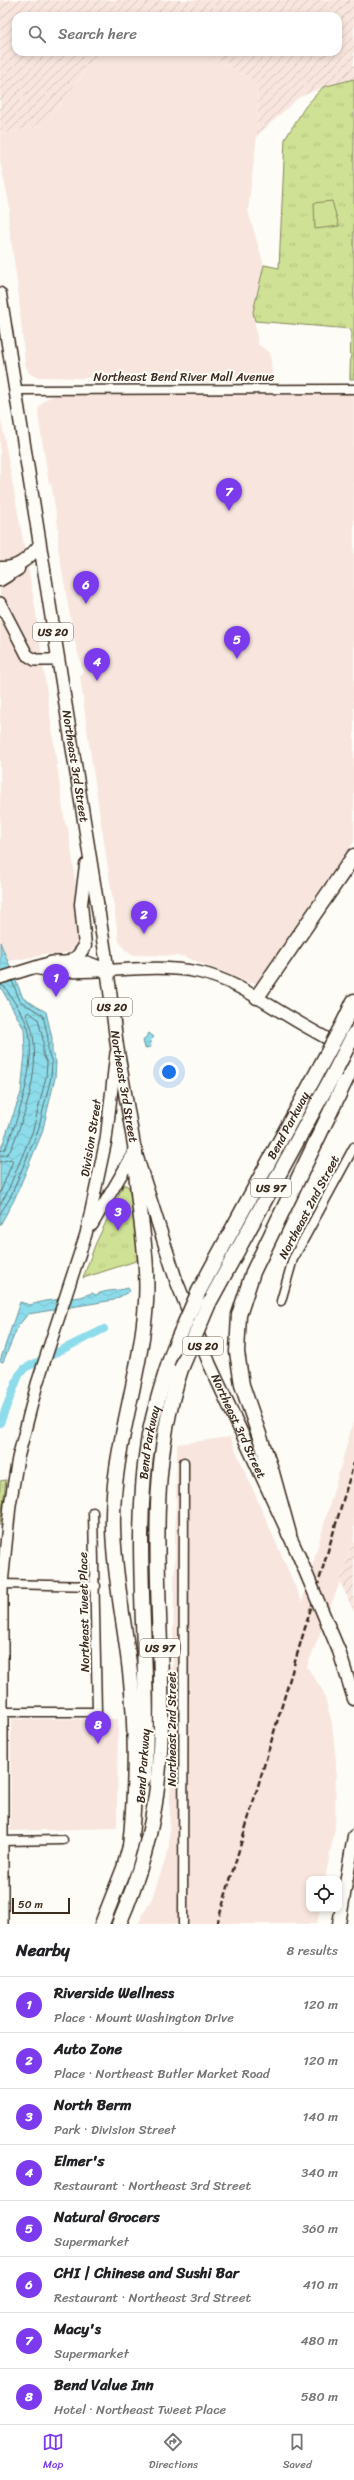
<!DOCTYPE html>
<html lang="en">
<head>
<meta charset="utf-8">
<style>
  body { margin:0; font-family:Sriracha,sans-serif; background:#f2f2f2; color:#202124 }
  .controls { position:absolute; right:12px; bottom:12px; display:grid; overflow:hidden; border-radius:8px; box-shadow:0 2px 6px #0003 }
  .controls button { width:36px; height:36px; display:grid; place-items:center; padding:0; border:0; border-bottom:1px solid #e0e0e0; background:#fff; color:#202124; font:20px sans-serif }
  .scale { position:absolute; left:12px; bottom:10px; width:58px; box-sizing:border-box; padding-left:4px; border:2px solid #3b2a1e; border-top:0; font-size:11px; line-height:14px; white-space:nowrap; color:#3b2a1e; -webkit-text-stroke:3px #fdfcf7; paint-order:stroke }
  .you { position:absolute; left:169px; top:1072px; width:14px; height:14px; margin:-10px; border:3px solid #fff; border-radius:50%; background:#1a73e8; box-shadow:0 0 0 6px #1a73e833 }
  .badge { display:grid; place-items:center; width:26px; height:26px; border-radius:50%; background:#7c3aed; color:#fff; font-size:13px; font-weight:700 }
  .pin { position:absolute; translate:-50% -33px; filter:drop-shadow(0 1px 2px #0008) }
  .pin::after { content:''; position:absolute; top:21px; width:14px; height:12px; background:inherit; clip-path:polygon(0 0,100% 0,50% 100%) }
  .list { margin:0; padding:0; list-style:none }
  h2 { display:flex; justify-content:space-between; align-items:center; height:52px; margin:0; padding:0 16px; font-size:17px }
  h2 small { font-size:13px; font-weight:400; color:#757577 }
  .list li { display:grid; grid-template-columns:26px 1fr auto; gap:12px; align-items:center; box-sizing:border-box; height:56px; padding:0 16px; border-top:1px solid #e0e0e0 }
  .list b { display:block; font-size:15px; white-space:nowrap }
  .list p { margin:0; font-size:13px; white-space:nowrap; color:#757577 }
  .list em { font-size:13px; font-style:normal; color:#757577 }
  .icon { flex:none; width:22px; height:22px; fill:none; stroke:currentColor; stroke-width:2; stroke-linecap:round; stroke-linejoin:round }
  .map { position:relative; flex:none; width:354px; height:1924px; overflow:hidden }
  .search { position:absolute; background:#fff; box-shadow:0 2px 6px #0003; left:12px; right:12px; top:12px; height:44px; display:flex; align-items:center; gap:10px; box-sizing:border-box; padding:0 14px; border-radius:12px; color:#757577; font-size:15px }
  .sheet { height:500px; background:#fff }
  nav { display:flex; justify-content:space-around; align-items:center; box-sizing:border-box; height:56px; border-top:1px solid #e0e0e0; background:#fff; font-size:11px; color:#757577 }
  nav a { display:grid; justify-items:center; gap:2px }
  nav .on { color:#7c3aed }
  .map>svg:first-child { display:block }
</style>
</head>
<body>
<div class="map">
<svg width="354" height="1924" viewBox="0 0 354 1924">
  <defs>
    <pattern id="industrial-furrows" width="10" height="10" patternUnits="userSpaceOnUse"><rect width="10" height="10" fill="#f8e6de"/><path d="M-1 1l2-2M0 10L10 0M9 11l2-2" fill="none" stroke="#d6c5be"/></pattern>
    <pattern id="grass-tufts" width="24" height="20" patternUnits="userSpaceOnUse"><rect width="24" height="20" fill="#cfe195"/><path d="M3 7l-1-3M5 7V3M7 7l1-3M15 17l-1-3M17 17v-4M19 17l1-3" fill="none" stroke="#b3c180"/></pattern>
    <pattern id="water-waves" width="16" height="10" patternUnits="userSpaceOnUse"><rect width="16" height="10" fill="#8ddceb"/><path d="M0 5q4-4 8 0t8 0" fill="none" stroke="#7bbdc9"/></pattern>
  </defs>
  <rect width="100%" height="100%" fill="#fdfcf7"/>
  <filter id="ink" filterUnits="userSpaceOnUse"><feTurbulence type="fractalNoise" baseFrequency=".025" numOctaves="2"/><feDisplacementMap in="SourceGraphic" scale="8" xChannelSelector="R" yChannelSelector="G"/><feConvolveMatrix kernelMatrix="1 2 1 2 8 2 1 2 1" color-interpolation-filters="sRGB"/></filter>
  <g filter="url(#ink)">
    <path fill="#f8e6de" d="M100,52H205L258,83L257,136L248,211L264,265L253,312L258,344L270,353L273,382L36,377L29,373L25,364L18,289L8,219L10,208L0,161V134L44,125Z
      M354,394V841L329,883L258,983H249L183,956L132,955L125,950L119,941L88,737L80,676L83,671L74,639L58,547V526L51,483L49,484L38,415L39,407L46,399L56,395Z
      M0,414L35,606L65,823L68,828L74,869L79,939L72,951L59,955L42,954L40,956L8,961L0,942Z
      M354,1419V1537L340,1582L307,1667L323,1691L332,1723L336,1761L335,1828L325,1879H309V1909H320L317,1924H138L152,1898L169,1849L177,1444L230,1437L302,1602Z
      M11,1719H118L117,1828L10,1831Z"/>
    <path fill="url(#industrial-furrows)" d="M0,0H354V79L323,87L298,98L257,136L258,83L205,52H338V16H16V52H100L44,125L0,134Z
      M354,1537V1612L340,1582Z"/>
    <path fill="url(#grass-tufts)" stroke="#85865a" d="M354,79V379H350L351,329L255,321L253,312L264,265L279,268L285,139L305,107L323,87Z
      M124,1184L129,1187L140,1252L136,1261L83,1278L95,1245Z
      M6,1480L0,1526V1481Z"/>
    <path fill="#cfe195" stroke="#85865a" d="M332,201L339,226L315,229L314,203Z"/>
    <path fill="url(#water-waves)" stroke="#6c9599" d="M0,942L23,998L46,1012L52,1038V1052L56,1062L55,1078L42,1133L14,1200L0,1225V1151L21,1093L25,1053L24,1029L0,986Z
      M149,1033L154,1037L150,1041L151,1047L145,1048L143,1041Z
      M128,1288L130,1291L114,1300L28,1314L18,1326L3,1362L0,1361L20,1302L30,1305L45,1301L81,1297L92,1293L96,1295C106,1289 116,1292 128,1288Z"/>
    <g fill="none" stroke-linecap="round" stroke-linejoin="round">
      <path stroke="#5c7170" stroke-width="1" d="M0,985L5,987C12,1000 24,1014 28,1028C37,1060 19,1119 5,1149L0,1151
        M0,1156L6,1155L10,1151C27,1113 46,1053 26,1014L29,1012L38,1019L43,1039V1054L47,1063L46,1077L33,1130L6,1195L0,1204
        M0,1162L11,1159L13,1161L0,1193
        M0,1214L10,1198L38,1131L51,1077L52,1063L48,1052V1038L43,1015L20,1001L12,981"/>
      <path stroke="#8ddceb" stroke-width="8" d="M0,1423L19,1375L25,1368L104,1329"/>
      <g stroke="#3b2a1e" stroke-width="11">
        <path id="street" d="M14,390L354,389
          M281,1301L293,1259L354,1147
          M2,1584L96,1586
          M0,1712H97L93,1512
          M0,1841L63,1840
          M183,1924L184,1462"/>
      </g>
      <g stroke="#3b2a1e" stroke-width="14">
        <path id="secondary" d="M0,603L27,655L35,660H58
          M34,968C88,979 143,961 198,972C231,979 259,999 288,1016C309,1029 332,1041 354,1053
          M0,978L52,962H87L105,969
          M92,1225L135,1151
          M2,1924V1584L10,1505L18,1458L37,1384L86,1234L106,1140L116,1053"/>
      </g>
      <g stroke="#3b2a1e" stroke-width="15">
        <g id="primary">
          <path id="s1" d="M0,294L105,952L117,1046L135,1151L176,1280L210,1365L298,1554"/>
          <path d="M0,568C17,569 28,559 39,546"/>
          <path d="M0,580L18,569"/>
          <path d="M68,962L77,957L85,946L81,904L86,865"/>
          <path d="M339,1651L354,1699"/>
          <path d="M339,1924L354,1836"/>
        </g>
      </g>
      <g stroke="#3b2a1e" stroke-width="17">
        <g id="highway">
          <path d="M257,997L354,856"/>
          <path d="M344,1022L354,1001"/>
          <path id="s2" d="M199,1291L321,1065"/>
          <path d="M209,1303L334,1073"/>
          <path d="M289,1534L271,1469L242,1385L237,1352L239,1315L253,1272L354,1063"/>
          <path id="s3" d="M144,1778C152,1664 130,1548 149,1436C155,1406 164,1377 174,1348"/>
          <path d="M130,1847C136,1788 137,1731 130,1672C125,1624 114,1576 113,1528C111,1451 141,1379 146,1302C149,1251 136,1202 135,1151"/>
          <path d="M102,1924L124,1868L132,1839"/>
          <path d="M119,1924C138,1880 152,1835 157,1787C173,1648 135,1506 181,1369"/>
        </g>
      </g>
      <use href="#street" stroke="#fdfcf7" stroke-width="8"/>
      <use href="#secondary" stroke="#fdfcf7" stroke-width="11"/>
      <use href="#primary" stroke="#fdfcf7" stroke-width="12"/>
      <use href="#highway" stroke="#fdfcf7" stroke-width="14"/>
      <path stroke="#3b2a1e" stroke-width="2.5" stroke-dasharray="6 3" stroke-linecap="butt" d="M217,1924L354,1463"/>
      <g stroke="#3b2a1e" stroke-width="15" stroke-linecap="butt">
        <path id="primary-bridge" d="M298,1554L339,1651"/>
      </g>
      <g stroke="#3b2a1e" stroke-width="17" stroke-linecap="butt">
        <path id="highway-bridge" d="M321,1065L344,1022
          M334,1073L354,1034
          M174,1348L199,1291
          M181,1369L209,1303"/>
      </g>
      <use href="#primary-bridge" stroke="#fdfcf7" stroke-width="12"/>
      <use href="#highway-bridge" stroke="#fdfcf7" stroke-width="14"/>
    </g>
  </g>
  <g text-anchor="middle" stroke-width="4" stroke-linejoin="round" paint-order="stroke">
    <g fill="#fdfcf7" stroke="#75695f" stroke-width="1">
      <rect x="33" y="623" width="40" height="18" rx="3"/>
      <rect x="92" y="998" width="40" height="18" rx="3"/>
      <rect x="251" y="1179" width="40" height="18" rx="3"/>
      <rect x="183" y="1337" width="40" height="18" rx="3"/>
      <rect x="140" y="1639" width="40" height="18" rx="3"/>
    </g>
    <g font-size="11" font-weight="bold" fill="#3b2a1e">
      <text x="53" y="636">US 20</text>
      <text x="112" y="1011">US 20</text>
      <text x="271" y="1192">US 97</text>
      <text x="203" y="1350">US 20</text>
      <text x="160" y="1652">US 97</text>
    </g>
    <g font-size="12" fill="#3b2a1e" stroke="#fdfcf7">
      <text x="184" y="381">Northeast Bend River Mall Avenue</text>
      <text dy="4" stroke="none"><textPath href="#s1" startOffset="478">Northeast 3rd Street</textPath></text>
      <text dy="4" stroke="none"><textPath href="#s1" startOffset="802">Northeast 3rd Street</textPath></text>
      <text dy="4" stroke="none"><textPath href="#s2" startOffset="188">Bend Parkway</textPath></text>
      <text transform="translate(91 1138) rotate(-81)" y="4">Division Street</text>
      <text transform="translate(309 1207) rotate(-62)" y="4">Northeast 2nd Street</text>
      <text dy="4" stroke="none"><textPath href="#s1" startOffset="1162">Northeast 3rd Street</textPath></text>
      <text dy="4" stroke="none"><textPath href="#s3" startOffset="336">Bend Parkway</textPath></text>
      <text transform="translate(84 1612) rotate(-91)" y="4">Northeast Tweet Place</text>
      <text transform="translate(172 1729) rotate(-90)" y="4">Northeast 2nd Street</text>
      <text transform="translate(143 1766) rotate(-86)" y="4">Bend Parkway</text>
    </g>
  </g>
</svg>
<div class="controls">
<button><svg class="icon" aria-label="locate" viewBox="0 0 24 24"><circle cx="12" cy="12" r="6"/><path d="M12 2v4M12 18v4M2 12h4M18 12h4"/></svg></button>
</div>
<div class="scale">50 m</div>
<div class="you"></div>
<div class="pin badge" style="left:56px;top:997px">1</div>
<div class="pin badge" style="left:144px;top:934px">2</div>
<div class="pin badge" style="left:118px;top:1231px">3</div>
<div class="pin badge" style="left:97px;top:681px">4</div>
<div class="pin badge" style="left:237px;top:659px">5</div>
<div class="pin badge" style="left:86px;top:604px">6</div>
<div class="pin badge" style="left:229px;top:511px">7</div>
<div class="pin badge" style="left:98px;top:1744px">8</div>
<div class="search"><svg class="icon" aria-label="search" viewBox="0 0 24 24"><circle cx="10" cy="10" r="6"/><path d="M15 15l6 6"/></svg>Search here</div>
</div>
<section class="sheet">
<h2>Nearby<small>8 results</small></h2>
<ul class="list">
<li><span class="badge">1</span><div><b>Riverside Wellness</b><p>Place · Mount Washington Drive</p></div><em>120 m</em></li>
<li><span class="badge">2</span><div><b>Auto Zone</b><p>Place · Northeast Butler Market Road</p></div><em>120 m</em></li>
<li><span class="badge">3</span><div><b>North Berm</b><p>Park · Division Street</p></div><em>140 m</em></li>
<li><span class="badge">4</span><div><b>Elmer's</b><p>Restaurant · Northeast 3rd Street</p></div><em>340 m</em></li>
<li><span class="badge">5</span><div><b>Natural Grocers</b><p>Supermarket</p></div><em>360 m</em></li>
<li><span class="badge">6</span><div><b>CHI | Chinese and Sushi Bar</b><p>Restaurant · Northeast 3rd Street</p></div><em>410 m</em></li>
<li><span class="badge">7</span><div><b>Macy's</b><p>Supermarket</p></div><em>480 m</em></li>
<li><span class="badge">8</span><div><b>Bend Value Inn</b><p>Hotel · Northeast Tweet Place</p></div><em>580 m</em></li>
</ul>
</section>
<nav>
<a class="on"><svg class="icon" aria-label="map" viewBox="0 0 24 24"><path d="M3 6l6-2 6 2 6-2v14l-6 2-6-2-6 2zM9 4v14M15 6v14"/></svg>Map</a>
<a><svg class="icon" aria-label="directions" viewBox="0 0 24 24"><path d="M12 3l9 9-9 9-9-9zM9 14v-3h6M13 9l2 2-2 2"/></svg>Directions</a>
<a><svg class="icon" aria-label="saved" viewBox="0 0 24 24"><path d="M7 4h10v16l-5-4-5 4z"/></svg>Saved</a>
</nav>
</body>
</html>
